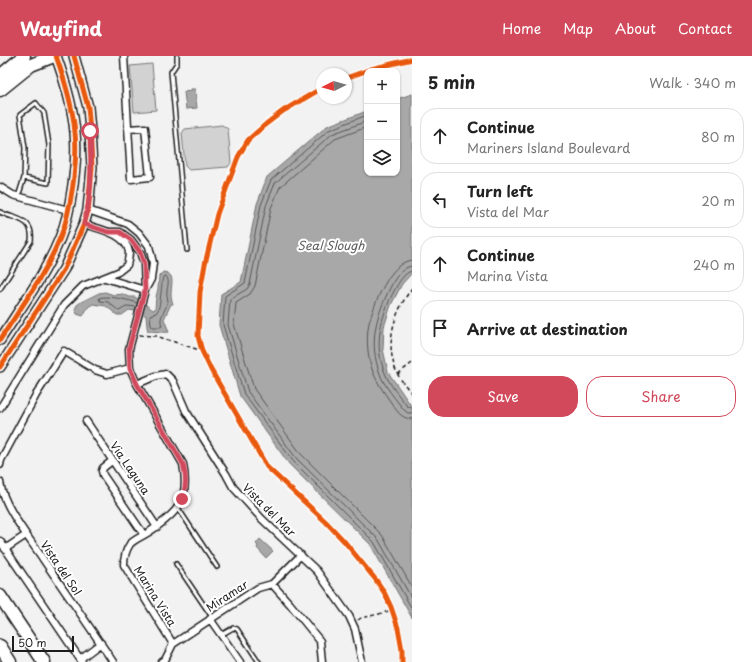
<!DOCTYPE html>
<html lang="en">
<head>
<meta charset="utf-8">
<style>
  body { margin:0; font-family:"Playpen Sans",sans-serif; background:#f6f6f6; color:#222 }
  .controls { position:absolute; right:12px; top:12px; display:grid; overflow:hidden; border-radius:8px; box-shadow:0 1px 3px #0004 }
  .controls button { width:36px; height:36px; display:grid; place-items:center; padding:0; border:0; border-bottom:1px solid #e0e0e0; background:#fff; color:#222; font:20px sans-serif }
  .compass { position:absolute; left:316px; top:12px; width:36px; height:36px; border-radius:50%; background:#fff; box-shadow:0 1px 3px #0004; rotate:265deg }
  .scale { position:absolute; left:12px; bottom:10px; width:62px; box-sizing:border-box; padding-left:4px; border:2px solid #1c1c1c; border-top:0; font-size:11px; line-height:14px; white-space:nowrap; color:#1c1c1c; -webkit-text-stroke:3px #fff; paint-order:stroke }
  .stop { position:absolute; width:12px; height:12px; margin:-9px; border:3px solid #d1495b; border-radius:50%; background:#fff }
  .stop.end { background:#d1495b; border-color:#fff; box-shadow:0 1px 4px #0008 }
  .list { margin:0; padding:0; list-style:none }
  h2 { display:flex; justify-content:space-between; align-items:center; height:52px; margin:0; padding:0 16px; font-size:17px }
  h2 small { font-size:13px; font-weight:400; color:#767676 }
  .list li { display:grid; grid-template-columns:26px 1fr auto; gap:12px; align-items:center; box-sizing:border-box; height:56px; margin:0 8px 8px; padding:0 8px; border:1px solid #e0e0e0; border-radius:16px }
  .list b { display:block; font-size:15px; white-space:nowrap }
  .list p { margin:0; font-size:13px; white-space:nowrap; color:#767676 }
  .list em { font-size:13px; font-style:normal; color:#767676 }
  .actions { display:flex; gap:8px; padding:12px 16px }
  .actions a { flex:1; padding:9px 0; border:1px solid #d1495b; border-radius:16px; text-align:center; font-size:14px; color:#d1495b }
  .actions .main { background:#d1495b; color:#fff }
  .icon { flex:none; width:22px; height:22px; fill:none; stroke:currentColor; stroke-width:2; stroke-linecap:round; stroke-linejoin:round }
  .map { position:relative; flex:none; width:412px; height:606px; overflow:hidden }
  header { display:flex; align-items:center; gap:24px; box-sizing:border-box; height:56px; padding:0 20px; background:#d1495b; color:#fff }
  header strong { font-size:19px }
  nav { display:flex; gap:22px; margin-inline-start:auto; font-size:14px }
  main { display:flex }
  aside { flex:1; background:#fff }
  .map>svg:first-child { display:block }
</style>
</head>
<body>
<header>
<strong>Wayfind</strong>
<nav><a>Home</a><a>Map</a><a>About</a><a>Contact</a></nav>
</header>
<main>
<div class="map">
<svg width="412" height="606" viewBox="0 0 412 606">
  <rect width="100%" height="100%" fill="#f2f2f2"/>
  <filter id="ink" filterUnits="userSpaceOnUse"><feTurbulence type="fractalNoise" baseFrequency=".025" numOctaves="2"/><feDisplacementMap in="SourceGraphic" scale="8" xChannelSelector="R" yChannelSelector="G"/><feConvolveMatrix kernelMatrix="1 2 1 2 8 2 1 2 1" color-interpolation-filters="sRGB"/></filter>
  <g filter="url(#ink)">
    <path fill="#d2d2d2" stroke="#777" d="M152,8L156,54L134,56L130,10Z
      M222,69L228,73L231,107L228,111L189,114L185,110L182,77L185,73Z"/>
    <path fill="#a8a8a8" stroke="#707070" d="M191,33H195L197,52L186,53L184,36L191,35Z
      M412,38V217L402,228L391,249L384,271L383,293L388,316L412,351V562L370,488L289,408L240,340L219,269L221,238L241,226L257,148L267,121L327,70L367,55V117H397V43Z
      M163,216C176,217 171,229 171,238C171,241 172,245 173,248H171L164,263L169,276C166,277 153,275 148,275L147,271L146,260L141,256L129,254L122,259H117L106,250L93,248L88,251L83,260L77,258L75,253L77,249L81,246L99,237L105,236L114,239L123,238L129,241H135L153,254L155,253L156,241L158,233L159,220Z
      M260,483L273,495L266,502L257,492L258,490L256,488Z"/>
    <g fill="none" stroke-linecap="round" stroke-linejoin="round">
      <path stroke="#545454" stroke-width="1" d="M367,59L329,74L271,124L261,149L245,227L225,240L223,269L244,338L293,405L374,486L412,553
        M367,65L332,78L275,127L266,150L250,228L247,233L230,243L228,269L248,336L296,402L378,483L412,543
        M367,71L335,83L280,131L271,152L255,230L250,238L236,247L234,268L254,333L301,398L382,479L412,531
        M412,204C390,205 374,249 369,267C367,275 367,286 368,295C370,315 378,328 390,345C396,353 400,363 412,363
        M412,210C402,211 395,222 391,230C376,260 368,286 380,318C383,328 397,345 404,354L408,357H412
        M412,215C404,216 398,228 394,235C381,260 373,289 385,317C389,328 400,341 407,350L412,352
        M166,220C171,226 166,232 167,239C167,239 168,245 168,245C166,255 158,260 162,270L160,271H152L151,269L150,259C152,258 154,258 156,257C161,254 161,227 163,221Z
        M136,251L128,250L119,255L108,246L100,245L99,242C105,239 131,244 137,247"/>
      <g stroke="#1c1c1c" stroke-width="6">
        <path id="service" d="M177,0V7L171,16L187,194
          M18,141L24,122L25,92L20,59L36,47L44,57L49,89L48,127L24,122
          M0,156C15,164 34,161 31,185L0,233
          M178,452L217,511
          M176,508L212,561
          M221,579L233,572L237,573L259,606"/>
      </g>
      <g stroke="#1c1c1c" stroke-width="9">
        <path id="minor" d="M124,0L131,123L150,121L145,72L128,73
          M0,131L13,139L68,154
          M88,154L128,168L139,177L149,190L153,207L151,223L145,234L129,293L130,312L137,328L183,408C190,444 178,457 149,476C143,480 135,483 130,488C126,494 124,502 124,509L173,588
          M110,176H120L131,184L140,196L144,208L145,234
          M105,222L145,234
          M137,328L156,320L166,318L173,325L186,355L226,418L233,431L262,463L317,515L349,560L355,573L362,606
          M0,352L64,249L83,230L118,216L127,209C128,205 129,200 129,196C126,177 98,173 84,168
          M86,365L157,471
          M113,404L103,412L102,415L103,419L144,479
          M0,409L1,404L36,339L64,295L95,314L107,318L130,312
          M0,426C3,450 29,482 43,503C66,537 90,571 113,606
          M0,485L82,606
          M5,493L26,479
          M272,528L301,499
          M210,563L240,606
          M80,603L101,587
          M162,606L165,604L173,588L258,532L272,528L290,548L320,585L322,606"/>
      </g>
      <g stroke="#1c1c1c" stroke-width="12">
        <path id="secondary" d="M0,284C21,251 45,219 60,182C71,156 78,105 75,77C73,50 65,25 56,0
          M0,311L64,213L84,168L88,154L92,111L90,75L88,51L74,0"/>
      </g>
      <g stroke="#1c1c1c" stroke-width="15">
        <path id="motorway" d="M0,20L24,0
          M0,34L31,9L54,0
          M0,540L44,606
          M0,590L10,606"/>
      </g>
      <path stroke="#1c1c1c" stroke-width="1.5" stroke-dasharray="4 3" stroke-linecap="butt" d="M412,232C394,256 384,288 397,317C401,325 407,331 412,338
        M139,279L156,280L202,295
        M398,318L412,307
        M358,564L361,562L379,558L392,554"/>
      <use href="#service" stroke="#fff" stroke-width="3"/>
      <use href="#minor" stroke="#fff" stroke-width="6"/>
      <use href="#secondary" stroke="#fff" stroke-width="9"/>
      <use href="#motorway" stroke="#fff" stroke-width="12"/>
      <g stroke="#fff" stroke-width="8">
        <path id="cycleway" d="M346,22L371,13L412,3
          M322,32L283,55L266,68L248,84L238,101L217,158L205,208L200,236L198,280L202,295L211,314L267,411L326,466L344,485L376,524L384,536L391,551L398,572L402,594V606
          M0,284C21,251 45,219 60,182C71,156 78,105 75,77C73,50 65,25 56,0
          M0,311L64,213L84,168L88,154L92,111L90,75L88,51L74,0"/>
      </g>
      <use href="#cycleway" stroke="#e8590c" stroke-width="5"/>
    </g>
  </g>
  <g fill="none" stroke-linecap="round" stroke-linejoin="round" filter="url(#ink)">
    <path stroke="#d1495b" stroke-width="5" d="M90,75C91,106 93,138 84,168L108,176H120L131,184L140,196L144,208L145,234L129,292L130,312L137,328L183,408C186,420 187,430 182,443"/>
  </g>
  <g text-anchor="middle" stroke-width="4" stroke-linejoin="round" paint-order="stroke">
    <g font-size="11" fill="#1c1c1c" stroke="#fff">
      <text transform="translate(130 412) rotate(56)" y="4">Via Laguna</text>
      <text transform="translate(269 454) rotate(45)" y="4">Vista del Mar</text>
      <text transform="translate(61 512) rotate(56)" y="4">Vista del Sol</text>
      <text transform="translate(155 540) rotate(58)" y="4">Marina Vista</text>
      <text transform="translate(227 540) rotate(-33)" y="4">Miramar</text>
    </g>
    <g font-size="12" font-style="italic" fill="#5b5b5b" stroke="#fff">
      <text x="331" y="194">Seal Slough</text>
    </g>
  </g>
</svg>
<div class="controls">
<button>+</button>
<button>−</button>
<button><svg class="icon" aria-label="layers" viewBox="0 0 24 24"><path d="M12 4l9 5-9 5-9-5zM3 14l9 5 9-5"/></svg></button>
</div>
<svg class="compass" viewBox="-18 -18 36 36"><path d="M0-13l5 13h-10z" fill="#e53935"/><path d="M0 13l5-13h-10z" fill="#767676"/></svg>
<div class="scale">50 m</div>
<div class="stop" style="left:90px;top:75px"></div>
<div class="stop end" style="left:182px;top:443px"></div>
</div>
<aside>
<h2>5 min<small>Walk · 340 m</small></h2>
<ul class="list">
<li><svg class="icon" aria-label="ahead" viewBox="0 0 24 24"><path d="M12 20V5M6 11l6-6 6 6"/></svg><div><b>Continue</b><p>Mariners Island Boulevard</p></div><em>80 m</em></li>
<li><svg class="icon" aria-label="left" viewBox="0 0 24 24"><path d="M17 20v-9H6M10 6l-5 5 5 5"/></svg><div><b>Turn left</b><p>Vista del Mar</p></div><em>20 m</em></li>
<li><svg class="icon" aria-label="ahead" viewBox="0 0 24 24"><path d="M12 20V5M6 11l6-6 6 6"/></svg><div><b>Continue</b><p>Marina Vista</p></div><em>240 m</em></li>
<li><svg class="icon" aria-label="arrive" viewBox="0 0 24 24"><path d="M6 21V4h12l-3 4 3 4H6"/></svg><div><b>Arrive at destination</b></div></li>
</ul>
<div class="actions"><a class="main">Save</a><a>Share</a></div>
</aside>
</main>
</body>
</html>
